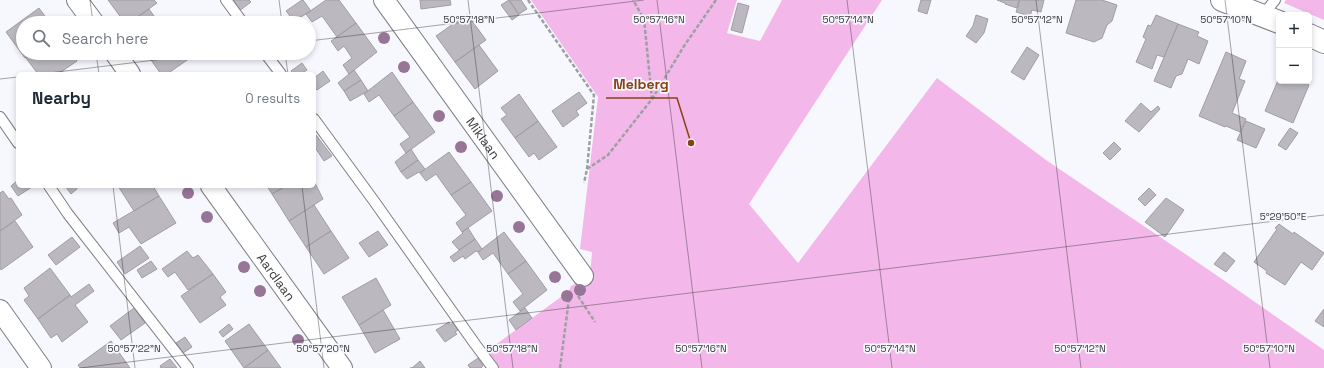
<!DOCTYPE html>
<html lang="en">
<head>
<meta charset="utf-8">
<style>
  body { margin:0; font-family:"Space Grotesk",sans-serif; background:#f2f2f3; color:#1f2937 }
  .controls { position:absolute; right:12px; top:12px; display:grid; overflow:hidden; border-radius:6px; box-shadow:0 2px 6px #0003 }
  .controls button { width:36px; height:36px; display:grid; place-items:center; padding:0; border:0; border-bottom:1px solid #e0e1e3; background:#fff; color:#1f2937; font:20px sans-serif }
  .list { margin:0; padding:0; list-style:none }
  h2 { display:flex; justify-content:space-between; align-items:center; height:52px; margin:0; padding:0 16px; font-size:17px }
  h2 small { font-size:13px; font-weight:400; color:#747a83 }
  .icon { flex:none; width:22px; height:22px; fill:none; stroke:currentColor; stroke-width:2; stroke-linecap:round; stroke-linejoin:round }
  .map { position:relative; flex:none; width:1324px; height:368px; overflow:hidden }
  .search { position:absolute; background:#fff; box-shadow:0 2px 6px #0003; left:16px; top:16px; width:300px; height:44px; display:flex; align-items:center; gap:10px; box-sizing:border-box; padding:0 14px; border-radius:22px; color:#747a83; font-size:15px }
  .panel { position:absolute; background:#fff; box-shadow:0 2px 6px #0003; left:16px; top:72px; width:300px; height:116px; border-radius:6px }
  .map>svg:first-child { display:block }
</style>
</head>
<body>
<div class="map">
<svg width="1324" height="368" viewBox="0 0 1324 368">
  <rect width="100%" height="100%" fill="#f7f8fe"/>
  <path fill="#f3b8e9" d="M531,0H737L727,33L760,41L782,0H882L749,204L798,263L937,78L1046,160L1206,268L1324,350V368H499L487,351L569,291L571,286L590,277L592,252L580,249L598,97Z
    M1286,0H1324V20L1284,3Z"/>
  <path fill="#bbb8bf" stroke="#a09da4" d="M108,0H154L157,3L129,23H125Z
    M232,0H249L251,2L239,11Z
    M302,0H303L311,11L294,21L286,11Z
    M326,0H339L356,23L337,37L322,16L312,22L306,14Z
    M420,0H450L451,5L421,9Z
    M509,0L519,15L512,20L501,5Z
    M509,0H521L527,9L519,14Z
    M921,0H931L927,14L918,11Z
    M997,0H1019L1017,8L1005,4V3Z
    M1020,0H1044L1041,12L1032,10L1030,16L1016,12Z
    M1076,0H1102L1117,5L1112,21L1107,25L1102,38L1094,42L1066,33Z
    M738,3L749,6L742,33L731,30Z
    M39,8L50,23H23V53H32L25,58L6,32Z
    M149,9L159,23H129Z
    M467,14L486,40L455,62L436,36Z
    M976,15L988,19L984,33L976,43L966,36L973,26Z
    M1156,15L1178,24L1164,57L1157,55L1152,69L1136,62L1146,39L1143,37L1148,25L1151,26Z
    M356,23L377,52L349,74L343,65L352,58L344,46L338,51L331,41Z
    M1178,24L1199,32L1197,36L1208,41L1199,64L1188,59L1182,74L1176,76L1171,88L1154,81Z
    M479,45L498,71L475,89L455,62Z
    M1027,47L1039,55L1024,80L1011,72Z
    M1226,52L1246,61L1239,79L1245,81L1232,113L1246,119L1240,132L1226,126L1225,127L1199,116Z
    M32,53H71L77,61L58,74H38L26,58Z
    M146,53H191L193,56L167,74H161Z
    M302,63L307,70L300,74H294L291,71Z
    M354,70L361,80L344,91L338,83Z
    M323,71L330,81L317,90L314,85V78Z
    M392,72L413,102L394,116L379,95L369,102L364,94Z
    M1279,78V81H1301L1309,85L1293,123L1265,111Z
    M361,80L368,91L350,101L344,91Z
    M579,92L587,103L576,111L579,115L563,127L552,111Z
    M519,94L538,121L515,138L501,119L507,115L501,108Z
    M413,102L435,132L406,153L400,144L410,137L394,116Z
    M1141,103L1151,112L1158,106L1160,109L1139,132L1125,121Z
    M538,121L557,147L539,160L534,153L529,157L515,138Z
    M1246,121L1265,129L1256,148L1237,140Z
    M1290,128L1298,133L1286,150L1278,145Z
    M316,135L332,156L324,161L314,146V137Z
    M1114,142L1121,149L1110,160L1103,153Z
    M411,149L418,160L401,172L395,162Z
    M449,152L471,182L451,195L436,174L426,181L420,173Z
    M418,160L425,169L420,173L419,172L407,179L401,172Z
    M18,180V186L32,187L18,196L11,186Z
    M314,181L323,199L289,221L272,194L286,186H314Z
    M471,182L492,211L462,232L456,223L466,215L451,195Z
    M65,186H76L77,189L71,194Z
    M118,186H153L159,196L134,211Z
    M267,186H285L272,194Z
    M1149,188L1156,195L1145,206L1138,199Z
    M3,191L9,199L11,198L22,215L0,231V193Z
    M159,196L176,223L141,244L129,227L119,233L113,223Z
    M1166,198L1184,210L1165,237L1145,222Z
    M314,205L331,231L306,247L289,221Z
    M15,221L33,247L1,270L0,268V231Z
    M1279,224L1293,234L1294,232L1324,253L1312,270L1301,262L1285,285L1266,273L1267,271L1254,262L1277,229L1275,228Z
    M468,228L475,239L459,250L452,242L463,233L462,232Z
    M331,231L349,258L324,274L306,247Z
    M378,231L388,245L369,257L359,243Z
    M504,232L526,261L508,274L493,253L483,260L478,252Z
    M72,237L80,247L56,265L48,255Z
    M475,239L482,249L478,252L476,251L465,259L463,256L454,262L450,257Z
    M140,246L149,258L125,274L117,262Z
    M187,251L193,258L198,255L213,274L188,290L175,272L168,277L162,269Z
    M1224,252L1235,261L1226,272L1214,264Z
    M151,261L157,269L142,278L137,270Z
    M526,261L547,290L520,311L513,302L523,294L508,274Z
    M50,268L70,295L38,319L24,300L29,296L24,288Z
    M213,274L226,292L220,297L226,305L200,323L181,296Z
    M376,278L391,305L359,325L342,297Z
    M89,284L94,291L75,305L88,322L62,342L57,334L51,338L38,319L70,295L71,297Z
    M134,308L145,323L121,340L110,326Z
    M525,308L532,318L516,330L509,320Z
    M1324,309V327L1315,321Z
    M383,310L400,339L375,353L359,325Z
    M449,322L450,325L453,323L458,330L455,332L457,334L445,342L436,330Z
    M229,324L233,329L223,337L219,332Z
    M249,324L268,350L244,368L225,341Z
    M185,337L192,347L183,353L176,343Z
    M111,341L130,368H80L78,365Z
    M268,350L281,368H244Z
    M478,358L483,366L481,368H470L468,365Z
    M170,359L177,368H161L160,366Z
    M420,361L425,368H410H412Z"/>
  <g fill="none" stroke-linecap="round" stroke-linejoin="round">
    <g stroke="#7e7f86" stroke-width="12">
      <path id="service" d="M226,0L243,23
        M1263,15L1275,0
        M265,53L281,74
        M0,117L18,143
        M314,119L374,201L475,344L493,368
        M49,186L68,214L188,368"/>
    </g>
    <g stroke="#7e7f86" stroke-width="22">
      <g id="minor">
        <path d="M77,0L94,23"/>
        <path id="s1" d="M384,0L583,276"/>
        <path d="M115,53L130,74"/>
        <path id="s2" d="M211,186L342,368"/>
        <path d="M0,310L41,368"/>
      </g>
    </g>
    <g stroke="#7e7f86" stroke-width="24">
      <path id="tertiary" d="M1222,0L1279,22
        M1309,35L1324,42"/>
    </g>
    <path stroke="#9e9fa4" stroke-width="2.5" stroke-dasharray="4 2" stroke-linecap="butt" d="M528,0L594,95L587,169L584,183
      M652,99L684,46L716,0
      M587,169L608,155L652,99L644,19L633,0
      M578,296L595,322
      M560,368L570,291"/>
    <use href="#service" stroke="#fff" stroke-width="10"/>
    <use href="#minor" stroke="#fff" stroke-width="20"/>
    <use href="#tertiary" stroke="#fff" stroke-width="22"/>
  </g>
  <g fill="#977597">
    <circle cx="384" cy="38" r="6"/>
    <circle cx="404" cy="67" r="6"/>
    <circle cx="439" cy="116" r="6"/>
    <circle cx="461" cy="147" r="6"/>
    <circle cx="188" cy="193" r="6"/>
    <circle cx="497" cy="196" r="6"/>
    <circle cx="207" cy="217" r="6"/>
    <circle cx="519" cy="227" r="6"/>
    <circle cx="244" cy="267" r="6"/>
    <circle cx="555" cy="277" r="6"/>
    <circle cx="580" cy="290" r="6"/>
    <circle cx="260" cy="291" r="6"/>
    <circle cx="567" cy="296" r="6"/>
    <circle cx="298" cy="340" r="6"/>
  </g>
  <path fill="none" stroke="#3b3b3e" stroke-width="1" stroke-opacity="0.45" d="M90,0L93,23M279,0L282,23M468,0L513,368M657,0L702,368M847,0L892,368M1036,0L1081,368M1225,0L1270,368M309,41L644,0M96,53L99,74M285,53L288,74M41,74L212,53M0,79L18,77M113,186L135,368M302,186L324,368M80,368L1324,215"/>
  <g text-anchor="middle" stroke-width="3.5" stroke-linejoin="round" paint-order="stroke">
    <g font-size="13" fill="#3b3b3e" stroke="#f7f8fe">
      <text dy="5" stroke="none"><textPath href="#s1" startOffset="170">Miklaan</textPath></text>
      <text dy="5" stroke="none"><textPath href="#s2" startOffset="112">Aardlaan</textPath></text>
    </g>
  </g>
  <g font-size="10" text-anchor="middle" fill="#3b3b3e" stroke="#f7f8fe" stroke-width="3.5" stroke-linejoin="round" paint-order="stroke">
    <text x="469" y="23">50°57'18"N</text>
    <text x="659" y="23">50°57'16"N</text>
    <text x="848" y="23">50°57'14"N</text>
    <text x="1037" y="23">50°57'12"N</text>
    <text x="1226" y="23">50°57'10"N</text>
    <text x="1283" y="220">5°29'50"E</text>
    <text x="134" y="352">50°57'22"N</text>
    <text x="323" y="352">50°57'20"N</text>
    <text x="512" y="352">50°57'18"N</text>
    <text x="701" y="352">50°57'16"N</text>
    <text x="890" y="352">50°57'14"N</text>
    <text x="1080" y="352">50°57'12"N</text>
    <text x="1269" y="352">50°57'10"N</text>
  </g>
  <path fill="none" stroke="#874218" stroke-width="1.5" d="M691 143L677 98H606"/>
  <circle fill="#874218" stroke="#f7f8fe" stroke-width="1.5" cx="691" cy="143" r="4"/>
  <g font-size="14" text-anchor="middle" font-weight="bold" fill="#874218" stroke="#f7f8fe" stroke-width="3.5" stroke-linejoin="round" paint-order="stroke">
    <text x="641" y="89">Melberg</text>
  </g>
</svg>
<div class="controls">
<button>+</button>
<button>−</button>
</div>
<div class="search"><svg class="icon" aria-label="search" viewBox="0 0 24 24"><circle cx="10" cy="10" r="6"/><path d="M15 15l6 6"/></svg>Search here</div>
<section class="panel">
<h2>Nearby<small>0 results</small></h2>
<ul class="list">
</ul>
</section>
</div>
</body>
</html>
